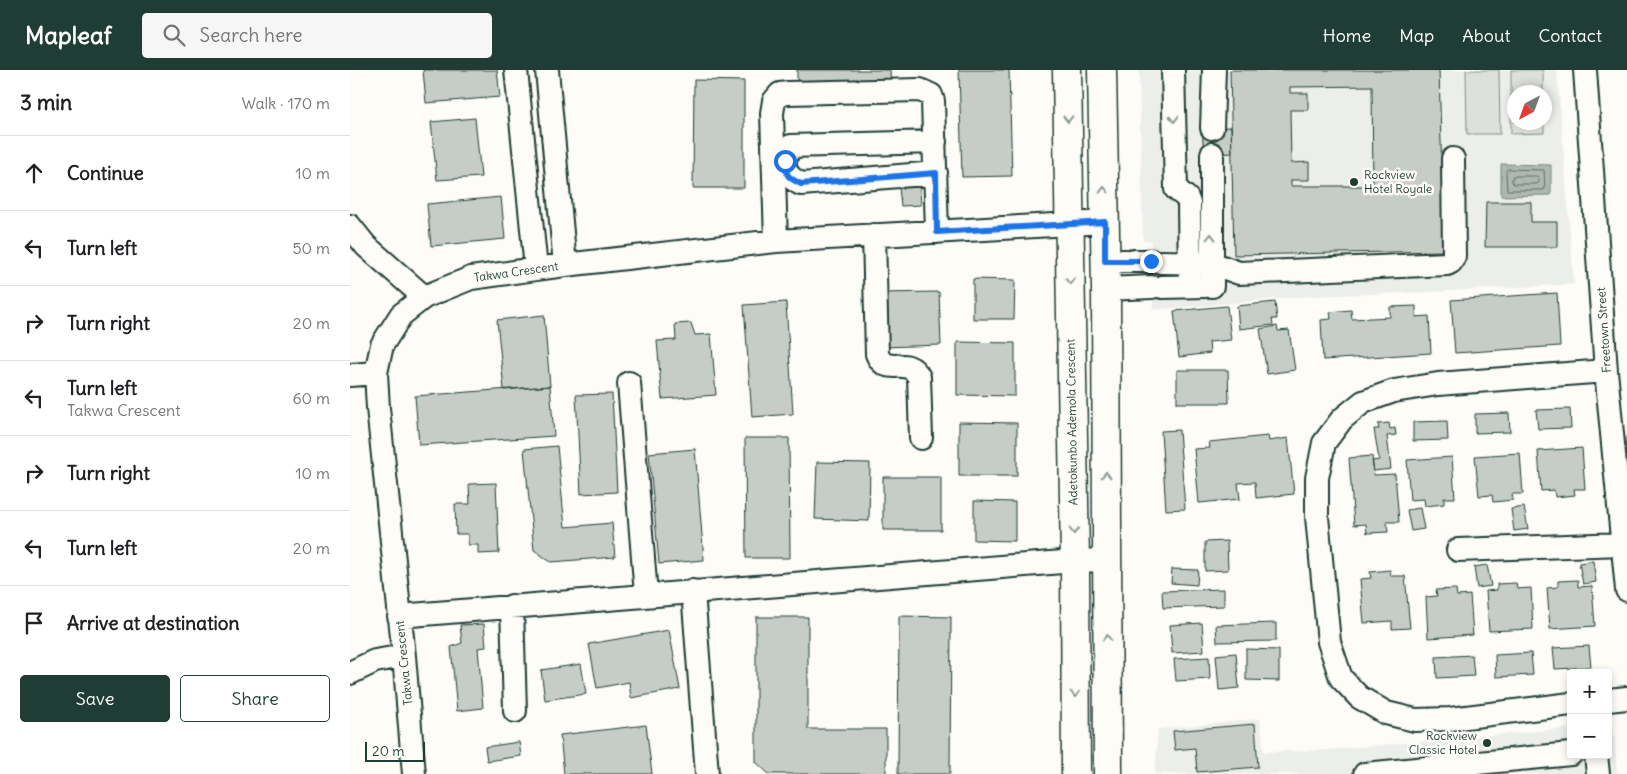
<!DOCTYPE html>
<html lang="en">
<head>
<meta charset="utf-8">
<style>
  body { margin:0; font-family:Delius,sans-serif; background:#f6f6f6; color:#202124 }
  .controls { position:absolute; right:15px; bottom:15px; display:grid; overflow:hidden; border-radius:5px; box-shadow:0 2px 8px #0003 }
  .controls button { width:45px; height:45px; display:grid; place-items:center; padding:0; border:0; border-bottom:1px solid #e0e0e0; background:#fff; color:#202124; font:25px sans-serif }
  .compass { position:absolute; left:1157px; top:15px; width:45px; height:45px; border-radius:50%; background:#fff; box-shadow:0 2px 8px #0003; rotate:221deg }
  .scale { position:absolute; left:15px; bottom:12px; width:60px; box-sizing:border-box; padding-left:5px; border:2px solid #1f3d34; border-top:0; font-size:14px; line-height:18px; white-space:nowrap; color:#1f3d34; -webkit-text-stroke:4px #fdfcf7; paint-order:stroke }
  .stop { position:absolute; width:15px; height:15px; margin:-11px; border:4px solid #1a73e8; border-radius:50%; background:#fff }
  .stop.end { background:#1a73e8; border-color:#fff; box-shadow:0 1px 5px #0008 }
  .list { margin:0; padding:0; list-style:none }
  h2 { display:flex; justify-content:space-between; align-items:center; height:65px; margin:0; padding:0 20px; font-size:21px }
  h2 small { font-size:16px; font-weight:400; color:#757577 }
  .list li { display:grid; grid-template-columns:32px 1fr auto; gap:15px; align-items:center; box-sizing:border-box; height:75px; padding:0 20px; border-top:1px solid #e0e0e0 }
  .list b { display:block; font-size:19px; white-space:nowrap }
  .list p { margin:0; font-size:16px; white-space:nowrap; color:#757577 }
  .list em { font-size:16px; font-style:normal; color:#757577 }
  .actions { display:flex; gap:10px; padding:15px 20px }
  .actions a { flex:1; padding:11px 0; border:1px solid #1f3d34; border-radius:5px; text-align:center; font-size:18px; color:#1f3d34 }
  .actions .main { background:#1f3d34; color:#fff }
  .icon { flex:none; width:28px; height:28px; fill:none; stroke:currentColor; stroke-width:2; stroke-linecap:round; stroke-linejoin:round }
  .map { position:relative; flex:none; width:1277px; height:704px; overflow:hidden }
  header { display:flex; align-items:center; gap:30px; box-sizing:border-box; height:70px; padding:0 25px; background:#1f3d34; color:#fff }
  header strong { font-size:24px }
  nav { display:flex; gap:28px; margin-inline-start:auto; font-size:18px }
  .search { width:350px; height:45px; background:#f6f6f6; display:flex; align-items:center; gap:12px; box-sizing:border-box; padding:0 18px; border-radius:5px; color:#757577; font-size:19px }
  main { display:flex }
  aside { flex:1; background:#fff }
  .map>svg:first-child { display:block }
</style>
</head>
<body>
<header>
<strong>Mapleaf</strong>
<div class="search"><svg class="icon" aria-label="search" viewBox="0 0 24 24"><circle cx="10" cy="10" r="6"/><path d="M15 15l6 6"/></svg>Search here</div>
<nav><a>Home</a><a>Map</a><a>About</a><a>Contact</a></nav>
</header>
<main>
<aside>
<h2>3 min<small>Walk · 170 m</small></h2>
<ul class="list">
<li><svg class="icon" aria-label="ahead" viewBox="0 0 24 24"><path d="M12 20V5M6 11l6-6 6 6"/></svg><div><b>Continue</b></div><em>10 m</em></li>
<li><svg class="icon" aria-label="left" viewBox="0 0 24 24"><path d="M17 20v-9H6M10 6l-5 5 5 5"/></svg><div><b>Turn left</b></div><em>50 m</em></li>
<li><svg class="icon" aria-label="right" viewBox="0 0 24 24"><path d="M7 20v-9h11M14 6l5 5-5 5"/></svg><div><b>Turn right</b></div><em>20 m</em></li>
<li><svg class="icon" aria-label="left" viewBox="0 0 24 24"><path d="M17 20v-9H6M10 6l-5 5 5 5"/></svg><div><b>Turn left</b><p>Takwa Crescent</p></div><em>60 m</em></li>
<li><svg class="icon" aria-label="right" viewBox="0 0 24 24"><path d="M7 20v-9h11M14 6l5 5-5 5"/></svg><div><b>Turn right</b></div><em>10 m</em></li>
<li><svg class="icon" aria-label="left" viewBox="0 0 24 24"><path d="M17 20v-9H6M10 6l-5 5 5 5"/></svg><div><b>Turn left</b></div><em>20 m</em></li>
<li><svg class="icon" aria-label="arrive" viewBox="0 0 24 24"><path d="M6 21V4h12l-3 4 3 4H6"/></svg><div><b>Arrive at destination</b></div></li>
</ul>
<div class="actions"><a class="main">Save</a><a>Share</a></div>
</aside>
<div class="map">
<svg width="1277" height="704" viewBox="0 0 1277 704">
  <rect width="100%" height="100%" fill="#fdfcf7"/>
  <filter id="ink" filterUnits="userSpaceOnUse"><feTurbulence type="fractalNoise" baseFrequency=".02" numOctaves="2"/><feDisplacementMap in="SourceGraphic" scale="10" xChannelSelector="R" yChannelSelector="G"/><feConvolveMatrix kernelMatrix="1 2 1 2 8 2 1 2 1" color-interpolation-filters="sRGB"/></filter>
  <g filter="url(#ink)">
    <path fill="#eceee9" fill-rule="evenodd" d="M789,0H1207L1224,214L1081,222L957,226L803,240L801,171H793ZM1164,22H1194V52H1164Z
      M910,649L914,682L977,680L1221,658V685H1258V661L1264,666L1267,704H805L808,659Z"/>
    <path fill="#dde0db" stroke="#7e8e88" d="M1116,0H1149L1150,64H1117Z
      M1161,0H1193V22H1164V52L1194,53V63L1161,64Z"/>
    <path fill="#aeb8b1" stroke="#75877f" d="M1151,94L1201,95V125L1151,126Z"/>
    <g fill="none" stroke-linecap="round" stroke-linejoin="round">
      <path stroke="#586e66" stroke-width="1" d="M1158,99L1194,100L1195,119L1193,120H1157L1156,102Z
        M1163,106H1187L1189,108V112L1187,114H1164L1162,112Z"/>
    </g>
    <path fill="#c6cdc7" stroke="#1f3d34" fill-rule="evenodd" d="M73,0H147L150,27L76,33Z
      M447,0H540L541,18L447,20Z
      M609,0H659L662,106L612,107Z
      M880,0H1089L1094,181L884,185ZM1022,16L1023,116H941V110H959V92L941,93L940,40H958V23H940V17Z
      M344,10L394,11V118H343Z
      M125,48L131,107L87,110L81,52Z
      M881,57L882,83L854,85L852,58Z
      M569,107L571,135L551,136L548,109Z
      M151,127L155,169L81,176L77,134Z
      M1136,132H1181V152H1207V177H1135Z
      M623,209L665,210L664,249H623Z
      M589,222L591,275L533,277L531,223Z
      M1207,223L1210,276L1105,283L1101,230Z
      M436,232L443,344L402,347L394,235Z
      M925,232L927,249H922L923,255L889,259L887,236Z
      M877,236L881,270L859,272L860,283L829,287L824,241Z
      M1066,236V247L1079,246L1081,283L973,290L971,250L981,249L980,242L1001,240L1002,249L1040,247V237Z
      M194,245L200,316L154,320L147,250Z
      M341,253L345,265L361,264L366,325L312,329L307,271L326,270L325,254Z
      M927,256L928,261L939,260L945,300L917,304L910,259Z
      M607,272L665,273V326L607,325Z
      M827,300H878L879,333H827Z
      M200,316L204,366L69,375L65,326Z
      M262,324L267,422L231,424L226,325Z
      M1220,339L1221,358L1188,359L1186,340Z
      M1159,343L1160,362L1125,363V344Z
      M1097,351L1098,370L1063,371V352Z
      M609,352L667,353V406H609Z
      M1039,353L1040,359L1045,358L1046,365L1037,366L1041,399L1024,401L1022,391L1029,390L1024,359H1029L1028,354Z
      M829,360L835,439L816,440L811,361Z
      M918,366L919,371L938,368L944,424L906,428L905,412L888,413L890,429L849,433L844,379L860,378L859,372Z
      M395,368H439L440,488H396Z
      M207,376L215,457L262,453L265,487L201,492L184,480L174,379Z
      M1232,378L1235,419H1224L1225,425L1205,427L1204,420L1191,421L1188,381Z
      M345,379L354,490L309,494L299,383Z
      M1170,383L1173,424H1162L1163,430L1143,432L1142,425L1129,426L1125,386Z
      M1022,386L1024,405L1045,404L1049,452H1037L1038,462L1017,463L1016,454L1004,455L999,388Z
      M1102,387L1105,428H1094V434L1075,436L1074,429L1060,430L1057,390Z
      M467,392L520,393L519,451L465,449Z
      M533,407H591V460H533Z
      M146,413L149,483L128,484V475H118V464H106L105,434H120L119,414Z
      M624,431L665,432V471L624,470Z
      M1174,437L1178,459L1164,461L1161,439Z
      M1070,438L1074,459L1061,461L1057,440Z
      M877,471L878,500L855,501V472Z
      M1243,491L1246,512L1233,514L1229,493Z
      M1137,495L1141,516L1127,518L1124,497Z
      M822,499L848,500L847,515L821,513Z
      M1040,500L1041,506H1055L1060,558L1042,559V551L1014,553L1010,509L1021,508L1020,502Z
      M1228,510V517L1242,516L1245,556L1200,559L1197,518L1208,517V511Z
      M1166,513L1167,519L1181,518L1183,559L1139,561L1136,521L1147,520V514Z
      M874,519V536L813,538L812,521Z
      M1106,519L1107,526L1120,525L1123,565L1078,568L1076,527L1087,526L1086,520Z
      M549,546L601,547L600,704H548Z
      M406,547H458V659H536V704H419L406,692Z
      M852,553L854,581L822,583L820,555Z
      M926,553V571L867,572L866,555Z
      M134,554L136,577L128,578L133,638L107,641L101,577L112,573L110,555Z
      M319,560L330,619L281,628L279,612L247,618L239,574Z
      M1239,576L1241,597L1205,599L1203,578Z
      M896,579L929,580V611L896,610Z
      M886,583L889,618L869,620L866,585Z
      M1181,583L1183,605L1146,607L1145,585Z
      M1122,585L1124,606L1087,608L1086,587Z
      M859,587L860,609L826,611L824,589Z
      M231,594L236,624L195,630L191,600Z
      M905,654L908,697L847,702L845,678L825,680L823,661Z
      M296,655L302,704H214L210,665Z
      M169,672L171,686L137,691L135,677Z"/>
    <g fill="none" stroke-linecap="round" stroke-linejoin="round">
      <g stroke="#1f3d34" stroke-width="26">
        <path id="minor" d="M166,0L186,199
          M197,0L215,195
          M823,0L826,119L837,128L839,133L840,216
          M1235,0L1256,301L1277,520
          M862,58L864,0
          M585,72L441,76C431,94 433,105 451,114L586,103
          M862,84V216
          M0,156L16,176L74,227
          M524,165L527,284C536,308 557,284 569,307L571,368
          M426,171L422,43L424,31L430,24L438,23L570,20L581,25L583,31L587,162
          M755,191H801
          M811,192L861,193L889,203L1097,194L1101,192L1104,186L1103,89
          M812,217L855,216
          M756,219L802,217
          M0,305L26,303
          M279,313L296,525
          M1108,480L1273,474
          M343,521L357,704
          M162,536L165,641
          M49,546L725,491L756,490
          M0,603L25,591L54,586
          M1258,630L1277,628
          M1221,634L1100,649L1065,650L1036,643L1009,627L991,608L979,572L967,447V408L974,373L992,349L1013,332L1044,321L1088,314L1256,301
          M1246,685L1248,704
          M64,704L54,586L28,338L26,303L32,275L51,245L74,227L121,208L215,195L426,171L755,152
          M1015,704L1221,684"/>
      </g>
      <g stroke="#1f3d34" stroke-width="31">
        <path id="major" d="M717,0L725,491L726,704
          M752,0L756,219L758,704"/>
      </g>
      <use href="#minor" stroke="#fdfcf7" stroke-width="22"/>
      <use href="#major" stroke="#fdfcf7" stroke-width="28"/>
    </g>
    <defs><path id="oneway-chevron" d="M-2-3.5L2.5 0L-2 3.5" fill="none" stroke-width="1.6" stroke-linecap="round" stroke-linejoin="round" transform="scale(1.25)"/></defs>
    <g stroke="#8e9c96">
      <use href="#oneway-chevron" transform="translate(718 49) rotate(89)"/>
      <use href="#oneway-chevron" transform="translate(824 49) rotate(88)"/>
      <use href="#oneway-chevron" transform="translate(754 120) rotate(-91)"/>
      <use href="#oneway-chevron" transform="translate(861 167) rotate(-89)"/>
      <use href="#oneway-chevron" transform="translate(720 211) rotate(89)"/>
      <use href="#oneway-chevron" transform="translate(756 405) rotate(-90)"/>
      <use href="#oneway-chevron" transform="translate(724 461) rotate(89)"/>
      <use href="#oneway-chevron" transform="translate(757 568) rotate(-90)"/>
      <use href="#oneway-chevron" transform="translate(725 624) rotate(90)"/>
    </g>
  </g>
  <g fill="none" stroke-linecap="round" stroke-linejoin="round" filter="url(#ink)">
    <path stroke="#1a73e8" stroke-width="6" d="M435,91C436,106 437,107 451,114L586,103L587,162L755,152V191H801"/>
  </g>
  <g fill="#1f3d34" stroke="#fdfcf7" stroke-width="2">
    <circle cx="1004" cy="112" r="5"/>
    <circle cx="1137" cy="673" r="5"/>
  </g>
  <g text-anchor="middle" stroke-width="5" stroke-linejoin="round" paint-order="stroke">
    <g font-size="12" fill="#1f3d34" stroke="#fdfcf7" text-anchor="start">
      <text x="1014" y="109">Rockview<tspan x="1014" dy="14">Hotel Royale</tspan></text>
      <text x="1127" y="670" text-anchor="end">Rockview<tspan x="1127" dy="14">Classic Hotel</tspan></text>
    </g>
    <g font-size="12" fill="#1f3d34" stroke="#fdfcf7">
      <text transform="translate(166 202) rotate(-8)" y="4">Takwa Crescent</text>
      <text transform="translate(1254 260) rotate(-94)" y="4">Freetown Street</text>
      <text transform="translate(722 352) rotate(-91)" y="4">Adetokunbo Ademola Crescent</text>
      <text transform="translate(54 593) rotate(-96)" y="4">Takwa Crescent</text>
    </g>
  </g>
</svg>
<div class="controls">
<button>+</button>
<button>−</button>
</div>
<svg class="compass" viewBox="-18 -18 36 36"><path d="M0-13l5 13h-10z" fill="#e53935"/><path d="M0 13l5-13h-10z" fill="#757577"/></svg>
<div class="scale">20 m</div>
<div class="stop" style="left:435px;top:91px"></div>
<div class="stop end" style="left:801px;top:191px"></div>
</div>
</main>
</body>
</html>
